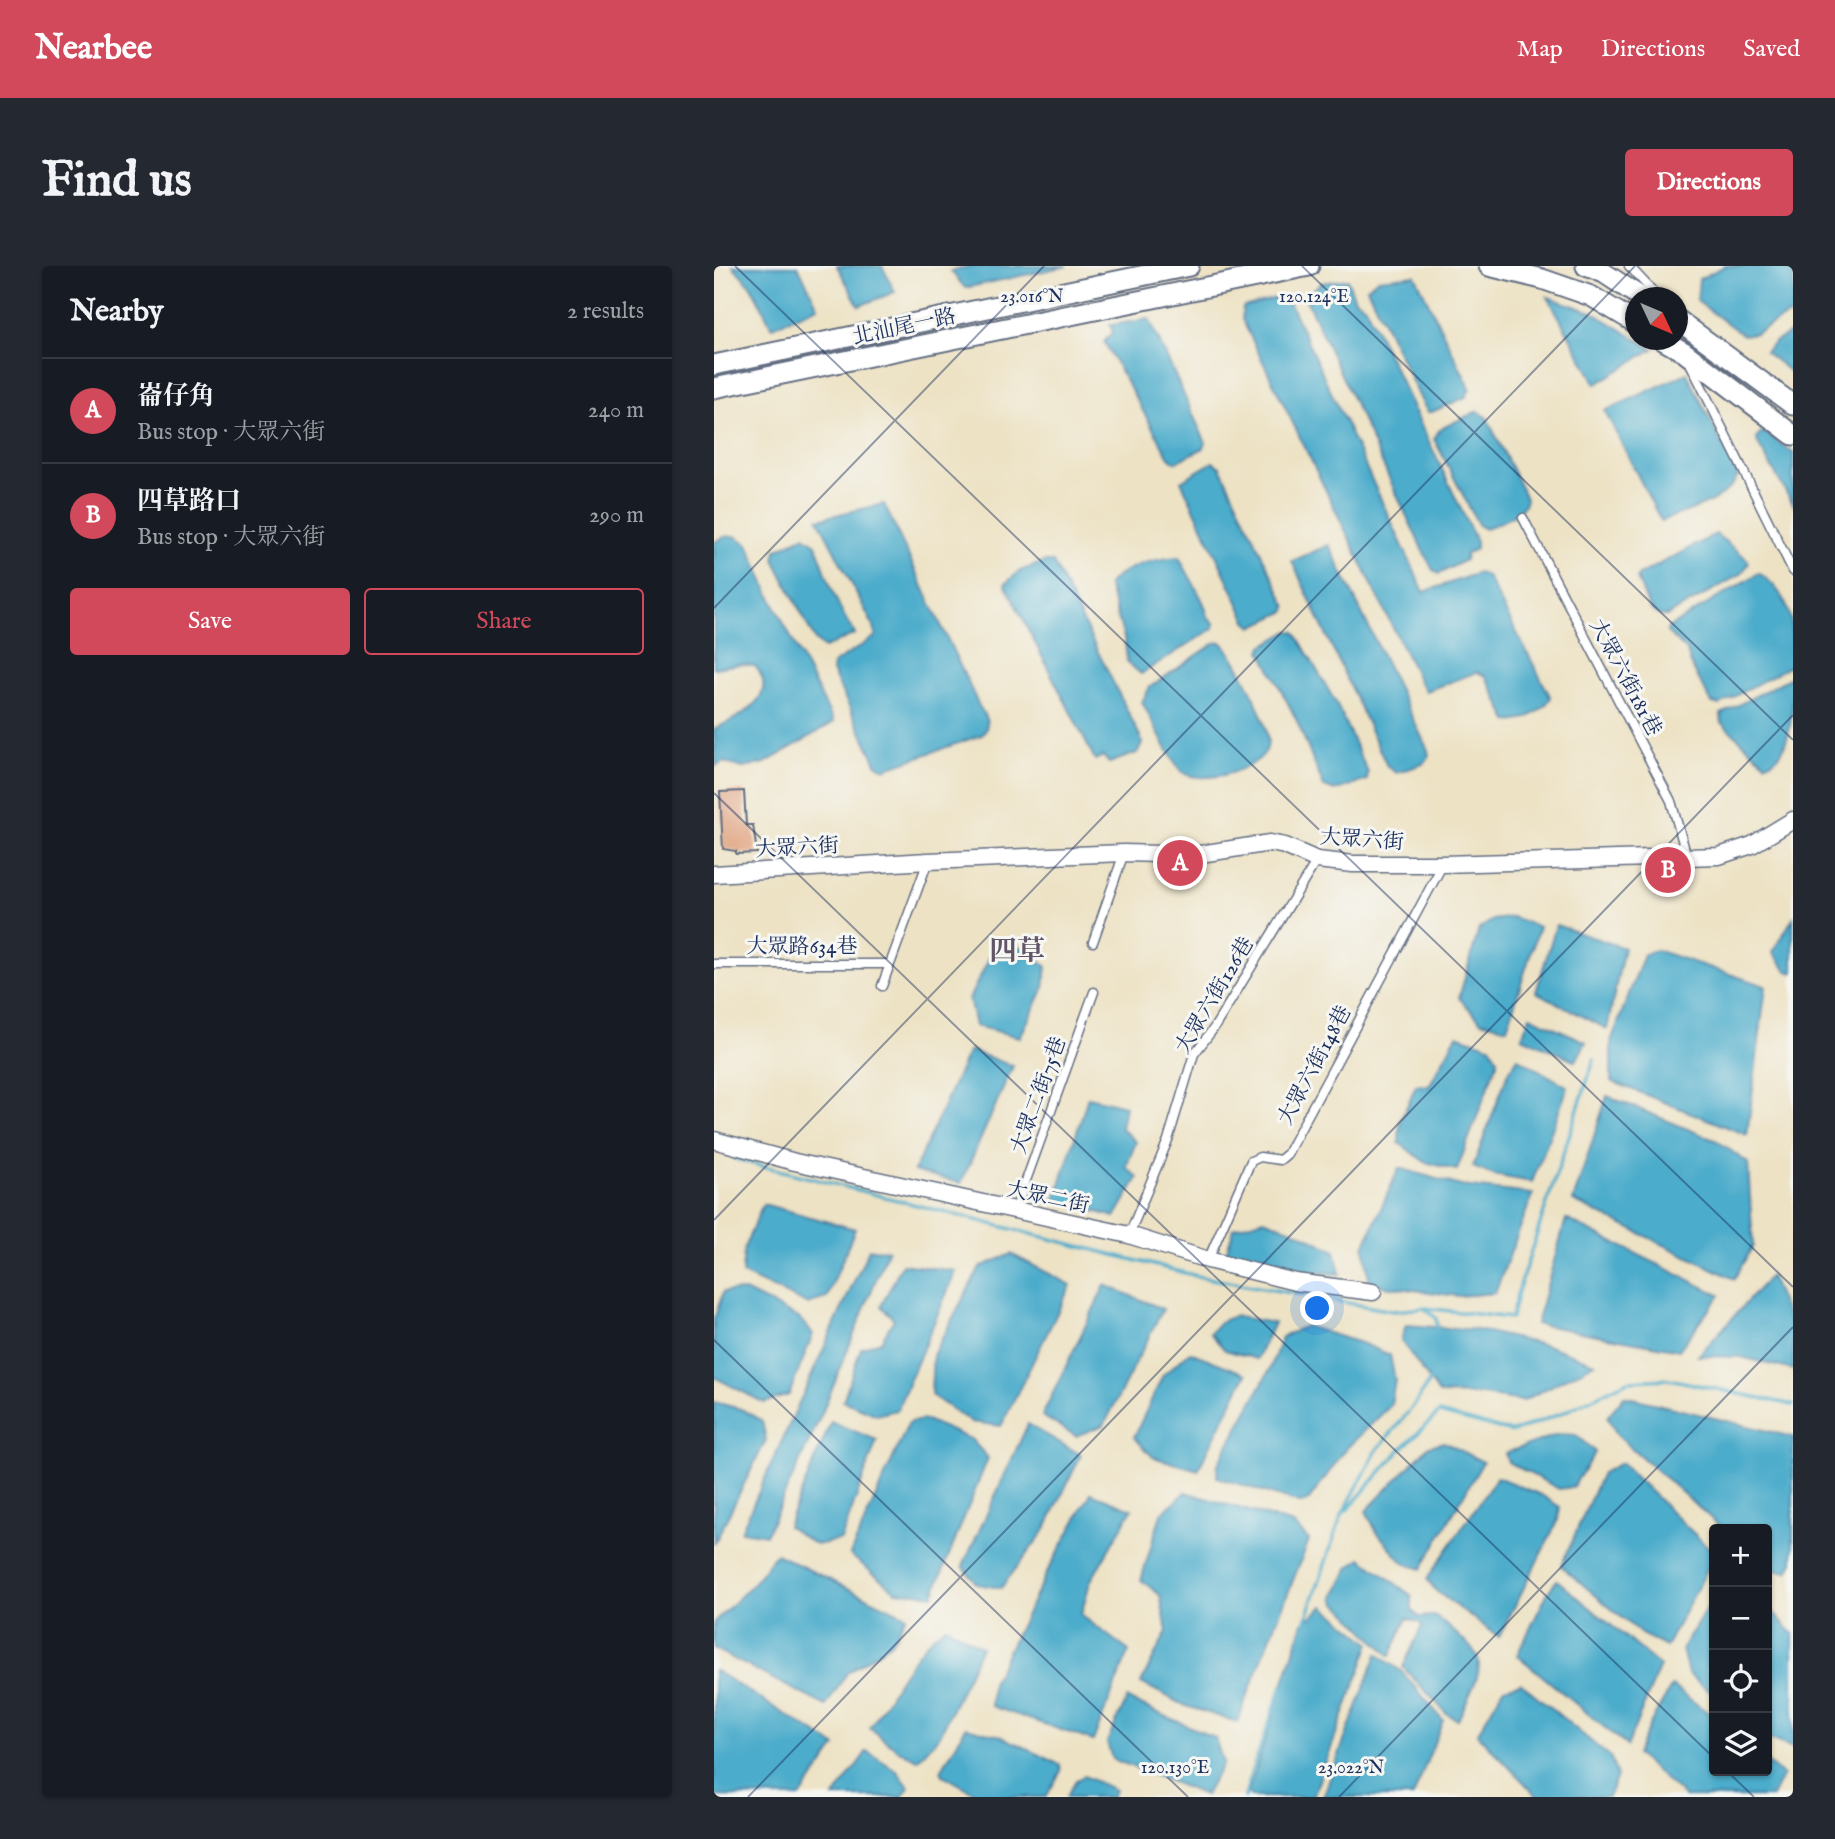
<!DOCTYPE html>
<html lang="en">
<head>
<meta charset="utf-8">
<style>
  body { margin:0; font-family:"IM FELL English","Noto Serif TC",serif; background:#242831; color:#f1f3f6 }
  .controls { position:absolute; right:21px; bottom:21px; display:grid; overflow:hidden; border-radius:7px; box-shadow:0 2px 5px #0004 }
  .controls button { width:63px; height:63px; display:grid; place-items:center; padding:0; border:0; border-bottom:2px solid #363941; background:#171b24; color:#f1f3f6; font:35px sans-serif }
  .compass { position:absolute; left:911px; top:21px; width:63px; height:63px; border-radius:50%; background:#171b24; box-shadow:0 2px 5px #0004; rotate:134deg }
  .you { position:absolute; left:604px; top:1043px; width:24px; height:24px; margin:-18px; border:5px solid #fff; border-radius:50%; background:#1a73e8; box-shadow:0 0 0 10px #1a73e833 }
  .badge { display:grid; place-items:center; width:46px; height:46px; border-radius:50%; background:#d1495b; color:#fff; font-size:23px; font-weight:700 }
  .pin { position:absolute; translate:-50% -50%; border:4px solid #fff; box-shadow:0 2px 7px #0006 }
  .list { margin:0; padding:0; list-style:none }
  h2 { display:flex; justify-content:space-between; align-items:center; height:91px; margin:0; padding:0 28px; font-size:30px }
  h2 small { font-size:23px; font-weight:400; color:#9ea1a6 }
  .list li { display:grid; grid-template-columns:46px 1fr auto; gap:21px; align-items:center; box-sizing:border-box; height:105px; padding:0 28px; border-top:2px solid #363941 }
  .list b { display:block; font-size:26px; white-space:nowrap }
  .list p { margin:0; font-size:23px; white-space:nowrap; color:#9ea1a6 }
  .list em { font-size:23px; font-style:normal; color:#9ea1a6 }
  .actions { display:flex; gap:14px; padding:21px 28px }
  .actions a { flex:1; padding:16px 0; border:2px solid #d1495b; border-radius:7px; text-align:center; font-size:24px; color:#d1495b }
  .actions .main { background:#d1495b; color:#fff }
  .icon { flex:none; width:38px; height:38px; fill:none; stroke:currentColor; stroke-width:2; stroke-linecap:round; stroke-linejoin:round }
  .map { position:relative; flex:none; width:1079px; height:1531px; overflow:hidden; border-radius:7px }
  header { display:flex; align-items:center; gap:42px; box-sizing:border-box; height:98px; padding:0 35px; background:#d1495b; color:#fff }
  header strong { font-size:33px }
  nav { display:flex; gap:38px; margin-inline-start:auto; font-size:24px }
  .intro { display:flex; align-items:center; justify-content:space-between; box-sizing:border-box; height:168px; padding:0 42px }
  h1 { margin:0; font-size:49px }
  .button { padding:18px 32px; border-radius:7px; background:#d1495b; color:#fff; font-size:24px; font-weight:700 }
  main { display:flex; gap:42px; padding:0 42px }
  aside { flex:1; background:#171b24; border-radius:7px; box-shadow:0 2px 5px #0004 }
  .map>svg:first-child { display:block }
</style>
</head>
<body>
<header>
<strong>Nearbee</strong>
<nav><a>Map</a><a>Directions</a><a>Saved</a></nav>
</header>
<div class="intro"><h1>Find us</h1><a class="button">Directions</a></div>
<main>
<aside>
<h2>Nearby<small>2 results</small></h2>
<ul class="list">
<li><span class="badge">A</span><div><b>崙仔角</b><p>Bus stop · 大眾六街</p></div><em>240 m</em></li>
<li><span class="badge">B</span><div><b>四草路口</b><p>Bus stop · 大眾六街</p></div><em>290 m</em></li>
</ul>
<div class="actions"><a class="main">Save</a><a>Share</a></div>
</aside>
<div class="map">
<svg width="1079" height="1531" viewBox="0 0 1079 1531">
  <rect width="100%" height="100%" fill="#f6f6f2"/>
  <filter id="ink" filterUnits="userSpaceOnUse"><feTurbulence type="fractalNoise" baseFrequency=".0143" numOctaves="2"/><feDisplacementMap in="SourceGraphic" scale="14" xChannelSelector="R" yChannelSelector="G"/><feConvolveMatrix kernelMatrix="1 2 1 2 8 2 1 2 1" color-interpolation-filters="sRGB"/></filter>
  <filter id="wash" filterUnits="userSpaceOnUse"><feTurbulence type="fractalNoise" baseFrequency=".00686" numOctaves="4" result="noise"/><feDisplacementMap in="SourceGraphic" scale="28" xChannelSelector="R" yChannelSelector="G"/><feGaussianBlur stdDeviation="1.57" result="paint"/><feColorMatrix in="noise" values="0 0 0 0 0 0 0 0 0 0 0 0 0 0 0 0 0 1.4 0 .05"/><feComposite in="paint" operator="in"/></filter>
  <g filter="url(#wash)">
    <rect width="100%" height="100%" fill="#ede2c4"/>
    <path fill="#4caccb" stroke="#346e94" stroke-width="2" d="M19,0H84L104,41L58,61L37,20Z
      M123,0H168L181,26L145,40Z
      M257,0H353L251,22L237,5Z
      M1011,0H1079V47L1042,67L1029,69L983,35L985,13Z
      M701,9L756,122L752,131L718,146H714L709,138L653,22L664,13Z
      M633,13L641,33L651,40L762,275V283L752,288L751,294L725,308L719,304L709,285L591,31L607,17Z
      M834,31L878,46L939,83L882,118Z
      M562,32L576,38L710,326L764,307L773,310L837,432C829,444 808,458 794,455L772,410L763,406L712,425L706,417L528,53L529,41Z
      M435,53L491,175L490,182L461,196L455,191L390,76L399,66L396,59Z
      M1079,65V108L1051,86L1061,76Z
      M973,107L1024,210C1011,237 972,245 947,255L891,145Z
      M764,145L773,152L812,232C811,249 785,256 771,263L765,260L720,173L726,163Z
      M1047,166L1052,167L1079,187V238L1044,178L1043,173Z
      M499,196L506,201L573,341L572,345L538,361L533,355L467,215Z
      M170,238L265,440C272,451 277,458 268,469L170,503L163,499L118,405L119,398L162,370L160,361L104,253Z
      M1002,268L1033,293L1035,297L1027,308L953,350C934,352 930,327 923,312L925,309Z
      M21,270L34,278L60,338L120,456L51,497L29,502L9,496L2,500L0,463C24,452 68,431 41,400L27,398L0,402V280L1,276L10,271Z
      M90,270L102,278C113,310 122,340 141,368L110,382L101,374L60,293L62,284Z
      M615,279L714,484L715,492L709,498L683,507L673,500L578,295Z
      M465,291C471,304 494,339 493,350L500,357V362L427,408L413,396L411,375L394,319C412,299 439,293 465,291Z
      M330,296H339L427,472L428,478L423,487L395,497L389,490L381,494L291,318L306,305Z
      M1045,307C1079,330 1079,359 1079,398L1005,439L998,437L977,399L973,385L953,366L954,362Z
      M575,365L581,366L623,439L654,507L653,514L621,525L610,521L582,453L547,385L549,380Z
      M507,376C522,388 559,463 553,482C546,504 487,520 468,506C457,496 437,452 428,436L436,421L501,377Z
      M1079,410C1079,433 1079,496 1051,497L1007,456V448Z
      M798,651L825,661L793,762L767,755L745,732L765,663L779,654Z
      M1079,652V707L1073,705L1059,686Z
      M842,659L910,682L893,763L822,726Z
      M282,678L310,682L333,701L330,722L306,771L261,760L255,733Z
      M942,684L1052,720L1033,869L897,815V775L930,689Z
      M816,750L872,776L862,795L808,771Z
      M743,769L776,780L784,794L743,904L711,896L685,877L686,856L702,819L715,820Z
      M255,784L299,800L247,917L200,905Z
      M804,792L854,821L818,916L779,909L759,901L794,807Z
      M893,830L1003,875L1034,897L1039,980L1020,1013L859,935Z
      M374,831L411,840L407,862L422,876L412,901L424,912L401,951L341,934Z
      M685,902L747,920L819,928L781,1027L744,1030L656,1018L650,981Z
      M49,938L141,963L113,1032L93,1038L28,1008L30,982Z
      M550,953L586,967L621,985L626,1008L583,1005L512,987L520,962Z
      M852,953L1006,1029L965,1084L822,1058Z
      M155,983L174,984L108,1147L52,1269L27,1265Z
      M297,988L357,1019L287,1160L257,1156L217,1129L219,1089L266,1001Z
      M188,998L242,1005L183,1144L163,1149L129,1135L147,1082L167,1075L180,1053L167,1040Z
      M1056,1010L1079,1063V1104L1027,1091L984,1090Z
      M391,1019L449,1043L390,1159L362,1170L328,1150Z
      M31,1025L85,1052L99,1068L75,1129L50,1137L0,1111V1054L9,1026Z
      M520,1050L560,1057L543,1093L511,1084L496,1067L506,1056Z
      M692,1059L764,1064L835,1080L881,1097L809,1135L768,1129L725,1128L687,1074Z
      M591,1060L650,1078L676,1089L681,1114L677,1139L632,1183L595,1234L589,1238L503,1211L504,1198L556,1103L568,1071Z
      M476,1086L532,1108L484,1204L439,1191L420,1171L449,1109Z
      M910,1130L1079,1171V1296L1074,1306L1053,1303V1263H1009L904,1170L893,1151Z
      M0,1136L27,1143L48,1155L52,1174L0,1278Z
      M212,1154L257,1173L274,1192L219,1329L182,1325L136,1289L195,1156Z
      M117,1156L163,1174L127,1274L102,1279L73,1260Z
      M314,1158L367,1189L331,1264L287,1322L263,1318L249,1300Z
      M845,1168L862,1169L881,1186L859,1221L845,1223L794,1196L791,1187Z
      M730,1176L769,1196L707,1303L689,1297L662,1265L652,1245L715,1180Z
      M907,1197L1000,1287V1291L952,1381L927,1368L847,1300L888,1207Z
      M783,1211L827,1229L846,1241L844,1254L785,1371L722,1325L713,1313Z
      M471,1226L579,1258L595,1274L523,1456L472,1440L427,1417L453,1365L446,1329L427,1314L447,1248Z
      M377,1227L418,1243L376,1316L367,1349L415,1385L379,1475L277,1440L278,1417L332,1308Z
      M62,1288L192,1350L177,1377L133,1407L112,1440L0,1383V1356L37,1320Z
      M647,1292L698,1330V1344L705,1351L722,1350C776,1397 774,1389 744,1454L732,1447L689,1401L708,1360L705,1356L693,1352L676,1390L622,1336L620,1331L636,1301Z
      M843,1314L946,1400L913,1480L803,1389L834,1326Z
      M1000,1330V1429L974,1408L968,1383Z
      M1053,1339L1079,1368V1482L1053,1472Z
      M610,1340L656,1377L599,1531H537L534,1527L589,1357Z
      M232,1360L267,1381L226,1469L204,1494L184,1484L156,1462C174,1433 204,1377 232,1360Z
      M663,1388L688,1406L729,1454L699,1531H609Z
      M0,1404L122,1480L86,1531L0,1530Z
      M807,1417L897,1492L903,1511L894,1531H824L763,1468L790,1422Z
      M958,1420L1000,1451V1505H1053V1496L1069,1509L1058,1531H971L922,1488L937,1456Z
      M413,1433L501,1472L509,1497L491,1529L398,1493L393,1476Z
      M252,1461L287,1470L346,1499L347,1505L332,1531H268L229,1509L227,1505Z
      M153,1485L183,1505L195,1521L188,1531H120Z
      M370,1510L401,1524L398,1531H352L362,1514Z"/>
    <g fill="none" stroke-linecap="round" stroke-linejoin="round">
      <path stroke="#4caccb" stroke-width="3.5" d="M21,893L487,1011L679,1045L711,1042L797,1052L804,1025L880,794
        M711,1043L722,1052L724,1065
        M633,1244L688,1182L725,1147L798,1166L846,1148L914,1115L955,1113L1079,1139
        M591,1357L627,1251L663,1184L701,1138L718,1111
        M531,1531L537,1507L568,1420"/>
    </g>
    <g id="blocks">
      <path fill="#df9f7a" d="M30,525L32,559H39L43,587L22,588V585L9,583L6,526Z"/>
    </g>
  </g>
  <g filter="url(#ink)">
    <use href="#blocks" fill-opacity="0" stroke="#646e82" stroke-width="2"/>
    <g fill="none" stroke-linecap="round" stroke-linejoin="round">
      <g stroke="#646e82" stroke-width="11">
        <path id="service" d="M915,0L945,32
          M976,97L1079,305
          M809,252L957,535L973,591
          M379,676L410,587
          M0,698H176
          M168,720L214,595
          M301,945L380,726
          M415,969L454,874L480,788L500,762L603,594
          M494,994L537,895L546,891L566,894L573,888L729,598"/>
      </g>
      <g stroke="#646e82" stroke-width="19">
        <path id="minor" d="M0,608L214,595L410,587L480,589L556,577L571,580L603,594L639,598H729L1005,590L1038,579L1079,554
          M0,874L81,896L415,969L494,994L581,1016L659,1026"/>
      </g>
      <g stroke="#646e82" stroke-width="23">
        <path id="tertiary" d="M775,0L828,13L877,30L922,57
          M872,0L890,7L928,32
          M964,54L1079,139
          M949,74L970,86L1079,169
          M0,99L475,0
          M0,122L595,0"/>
      </g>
      <use href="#service" stroke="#fff" stroke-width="8"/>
      <use href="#minor" stroke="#fff" stroke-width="16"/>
      <use href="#tertiary" stroke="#fff" stroke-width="19"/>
    </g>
  </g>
  <path fill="none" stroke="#1b2f5e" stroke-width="2" stroke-opacity="0.45" d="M21,0L1079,1021M588,0L1079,474M0,342L330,0M0,527L1000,1492M0,954L921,0M0,1074L474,1531M1013,1505L1040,1531M34,1531L1079,449M625,1531L1079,1061"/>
  <g text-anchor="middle" stroke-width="6" stroke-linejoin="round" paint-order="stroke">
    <g font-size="21" fill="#1b2f5e" stroke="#f6f6f2">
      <text transform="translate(190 60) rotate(-12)" y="7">北汕尾一路</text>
      <text transform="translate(912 411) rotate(62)" y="7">大眾六街181巷</text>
      <text transform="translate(648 573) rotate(4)" y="7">大眾六街</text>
      <text transform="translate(83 581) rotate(-3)" y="7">大眾六街</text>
      <text x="88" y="687">大眾路634巷</text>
      <text transform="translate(500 729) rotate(-59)" y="7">大眾六街126巷</text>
      <text transform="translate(600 799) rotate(-62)" y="7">大眾六街148巷</text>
      <text transform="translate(324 829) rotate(-70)" y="7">大眾二街75巷</text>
      <text transform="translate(334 931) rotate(12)" y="7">大眾二街</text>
    </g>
    <g font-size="28" font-weight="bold" fill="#605668" stroke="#f6f6f2">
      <text x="303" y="694">四草</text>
    </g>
  </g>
  <g font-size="18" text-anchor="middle" fill="#1b2f5e" stroke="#f6f6f2" stroke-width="6" stroke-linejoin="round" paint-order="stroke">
    <text x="600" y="36">120.124°E</text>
    <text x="318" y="36">23.016°N</text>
    <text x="637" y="1507">23.022°N</text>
    <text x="461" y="1507">120.130°E</text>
  </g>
</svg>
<div class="controls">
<button>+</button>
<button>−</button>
<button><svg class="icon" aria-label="locate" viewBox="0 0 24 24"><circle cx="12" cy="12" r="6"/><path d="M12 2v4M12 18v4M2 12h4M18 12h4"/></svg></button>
<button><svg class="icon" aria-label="layers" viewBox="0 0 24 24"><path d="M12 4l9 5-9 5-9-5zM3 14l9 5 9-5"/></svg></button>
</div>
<svg class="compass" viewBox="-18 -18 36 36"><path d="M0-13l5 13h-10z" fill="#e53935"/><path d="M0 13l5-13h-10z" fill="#9ea1a6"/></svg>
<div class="you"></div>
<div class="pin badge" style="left:466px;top:597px">A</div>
<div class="pin badge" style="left:954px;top:604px">B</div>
</div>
</main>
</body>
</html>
